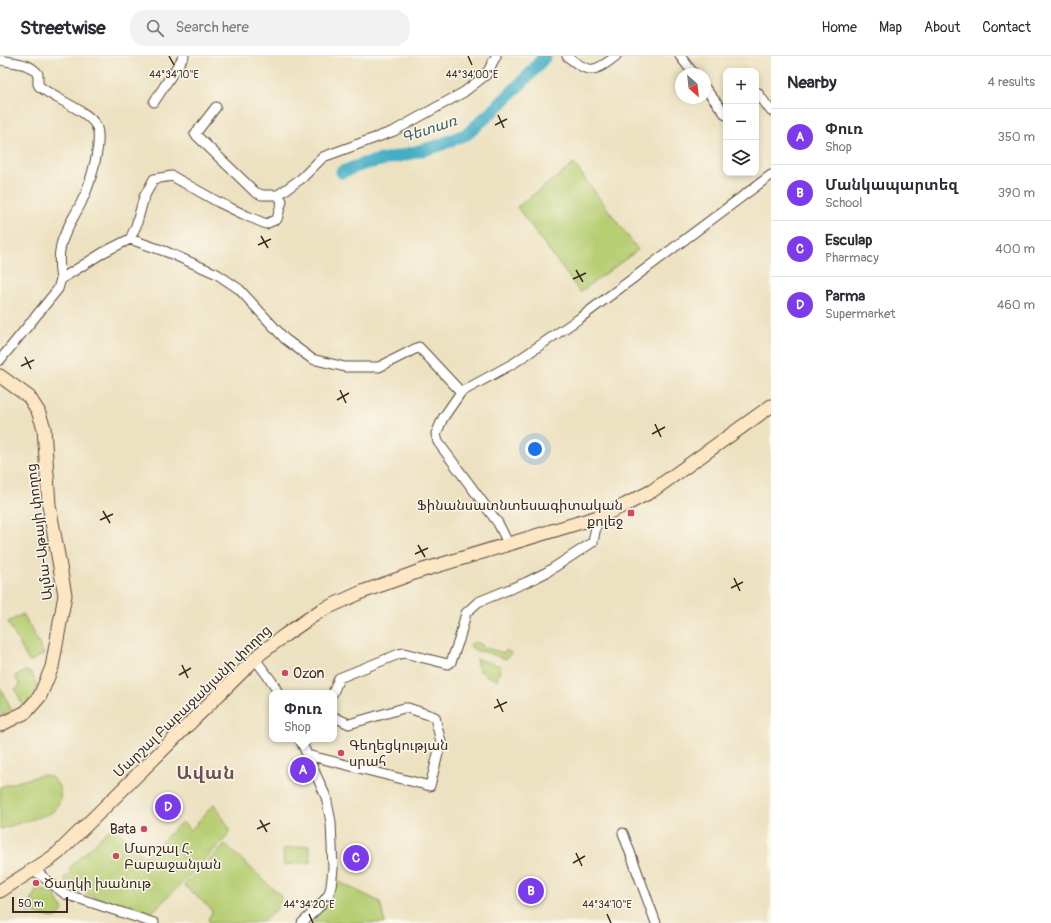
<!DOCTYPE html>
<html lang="en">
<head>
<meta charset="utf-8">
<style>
  body { margin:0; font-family:Pangolin,"Noto Sans Armenian",sans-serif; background:#f2f2f3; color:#2b2b33 }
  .controls { position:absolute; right:12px; top:12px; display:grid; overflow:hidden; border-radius:8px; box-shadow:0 2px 6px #0003 }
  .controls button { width:36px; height:36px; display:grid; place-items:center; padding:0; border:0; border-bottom:1px solid #e1e1e2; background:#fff; color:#2b2b33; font:20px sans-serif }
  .compass { position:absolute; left:675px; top:12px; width:36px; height:36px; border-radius:50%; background:#fff; box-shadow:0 2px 6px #0003; rotate:153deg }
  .scale { position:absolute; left:12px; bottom:10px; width:56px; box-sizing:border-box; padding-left:4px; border:2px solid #3b2a1e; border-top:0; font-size:11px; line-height:14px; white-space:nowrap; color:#3b2a1e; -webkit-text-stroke:3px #fbf7ec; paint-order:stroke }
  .you { position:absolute; left:535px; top:393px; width:14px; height:14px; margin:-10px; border:3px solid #fff; border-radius:50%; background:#1a73e8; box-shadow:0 0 0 6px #1a73e833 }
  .badge { display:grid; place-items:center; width:26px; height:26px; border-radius:50%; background:#7c3aed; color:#fff; font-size:13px; font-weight:700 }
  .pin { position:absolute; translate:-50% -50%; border:2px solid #fff; box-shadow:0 1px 4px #0006 }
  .popup { position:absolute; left:269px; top:634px; width:68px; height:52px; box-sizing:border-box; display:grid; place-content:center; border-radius:8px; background:#fff; filter:drop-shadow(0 1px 3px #0005); font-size:13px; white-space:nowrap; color:#7c7c81 }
  .popup b { font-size:15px; color:#2b2b33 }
  .popup::after { content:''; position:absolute; left:50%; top:100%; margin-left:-8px; border:8px solid transparent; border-top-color:#fff }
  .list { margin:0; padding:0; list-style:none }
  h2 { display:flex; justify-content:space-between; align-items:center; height:52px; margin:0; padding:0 16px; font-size:17px }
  h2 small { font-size:13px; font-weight:400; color:#7c7c81 }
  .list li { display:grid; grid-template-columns:26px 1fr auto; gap:12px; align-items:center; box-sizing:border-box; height:56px; padding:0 16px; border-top:1px solid #e1e1e2 }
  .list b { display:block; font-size:15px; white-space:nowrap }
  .list p { margin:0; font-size:13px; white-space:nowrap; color:#7c7c81 }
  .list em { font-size:13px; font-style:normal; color:#7c7c81 }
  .icon { flex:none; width:22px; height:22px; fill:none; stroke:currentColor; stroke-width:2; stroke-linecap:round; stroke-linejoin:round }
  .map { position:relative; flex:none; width:771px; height:867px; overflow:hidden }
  header { display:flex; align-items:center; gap:24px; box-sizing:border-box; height:56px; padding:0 20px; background:#fff; border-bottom:1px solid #e1e1e2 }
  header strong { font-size:19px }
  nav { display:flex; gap:22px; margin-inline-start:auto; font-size:14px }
  .search { width:280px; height:36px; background:#f2f2f3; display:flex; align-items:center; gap:10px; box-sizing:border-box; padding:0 14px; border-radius:16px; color:#7c7c81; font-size:15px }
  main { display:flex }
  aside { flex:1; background:#fff }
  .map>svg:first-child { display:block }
</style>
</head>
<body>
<header>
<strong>Streetwise</strong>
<div class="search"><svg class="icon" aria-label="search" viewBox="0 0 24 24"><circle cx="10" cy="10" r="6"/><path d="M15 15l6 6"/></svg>Search here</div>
<nav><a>Home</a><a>Map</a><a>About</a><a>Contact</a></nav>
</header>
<main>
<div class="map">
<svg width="771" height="867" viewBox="0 0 771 867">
  <rect width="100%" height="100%" fill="#fbf7ec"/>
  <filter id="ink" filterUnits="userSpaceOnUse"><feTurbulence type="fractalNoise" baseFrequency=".025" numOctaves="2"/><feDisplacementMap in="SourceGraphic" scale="8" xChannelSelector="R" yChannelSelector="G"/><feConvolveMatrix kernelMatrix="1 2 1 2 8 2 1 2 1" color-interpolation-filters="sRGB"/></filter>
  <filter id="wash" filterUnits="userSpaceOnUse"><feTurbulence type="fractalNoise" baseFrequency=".012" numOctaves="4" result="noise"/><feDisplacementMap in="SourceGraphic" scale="16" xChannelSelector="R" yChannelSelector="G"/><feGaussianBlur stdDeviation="0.9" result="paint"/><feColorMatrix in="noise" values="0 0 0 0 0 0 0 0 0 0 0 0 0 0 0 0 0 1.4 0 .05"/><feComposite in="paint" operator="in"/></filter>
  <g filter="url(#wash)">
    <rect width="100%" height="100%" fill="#ece1c0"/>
    <path fill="#b7ce73" stroke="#797c48" d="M574,108L638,194L580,236L517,151Z
      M23,558L44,598L29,606L8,566Z
      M474,586L481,588L483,591L504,597L506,594L511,597L506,603L481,595H477L471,591L470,589Z
      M477,603L501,610L497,624C487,620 475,616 477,603Z
      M26,615L31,617L38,630L33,644L23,650L15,633L20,630L15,620Z
      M0,631L12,655L0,661L2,658L0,655Z
      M41,719C62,718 68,748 49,758L0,773V731Z
      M214,748L230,773L227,781L176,833L150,858C121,851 92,842 66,828L64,822L71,817L69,812L113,770L145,801L182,766L191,774Z
      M225,788L281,840C281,853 267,865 254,867C240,867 224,867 210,867L208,863L212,856L210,852L184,829Z
      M309,789L311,806L284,809L283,793Z
      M337,825L380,846L385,867H311C322,855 330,840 337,825Z
      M37,832L54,838L63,854L56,863L27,855Z"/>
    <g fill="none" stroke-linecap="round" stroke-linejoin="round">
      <path stroke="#45aec4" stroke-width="13" d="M342,116L363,108L404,99L437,90L467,78L495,53L530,18L545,0"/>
    </g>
  </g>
  <g filter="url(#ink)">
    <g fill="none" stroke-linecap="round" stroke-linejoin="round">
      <g stroke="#564536" stroke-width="11">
        <path id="street" d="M567,0C589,18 594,17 616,0
          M680,0L694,18
          M0,4C13,7 29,6 38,18V28L39,30C54,43 85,53 95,68C105,82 89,131 82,145C75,160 65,173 61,189C58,201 59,211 61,223
          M705,32L726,59
          M756,36H757L771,55
          M154,46L184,0
          M216,51L195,78L255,136L262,139H278L302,122L323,101L394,75L464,36L486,19L496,0
          M130,183L136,170L144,141L154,123L172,120L218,146L247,160L266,168L277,163L282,145L278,139
          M0,304L58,233L61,223L104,196L130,183L167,196L217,218L239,233L285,283L312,303L345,311H379L419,291L461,336
          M509,489L498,467L438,386L436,378L443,362L461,336L514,307L580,262L771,119
          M255,603L273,627L278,637
          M333,637L339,622L399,598L404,597L448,608L451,606L459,584L466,557L478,546L527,526L547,516L593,486L598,461
          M300,683L326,741L331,766L333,813L331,830L329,838L318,852L302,867
          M307,699L430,730L441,686L435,661L408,652H404L349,668L334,661
          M623,777L656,867
          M34,814L65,838L154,867"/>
      </g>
      <g stroke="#564536" stroke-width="15">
        <path id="secondary" d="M0,320L29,341L38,355L44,372L49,449L65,539L52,611L40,640L26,656L0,669
          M0,835L50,803L58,797L261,597L285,579L320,555L362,536L420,515L598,461L625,449L652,435L771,350"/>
      </g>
      <use href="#street" stroke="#fff" stroke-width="9"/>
      <use href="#secondary" stroke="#fce6c4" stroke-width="13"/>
    </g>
  </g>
  <path fill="none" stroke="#3b2a1e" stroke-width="1.5" d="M169,0L174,9M468,0L472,9M498,59L504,72M495,69L507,63M261,180L268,192M258,189L271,183M576,214L583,226M573,223L586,217M25,301L31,313M21,310L34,304M340,334L346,347M337,344L349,337M655,368L661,381M652,378L665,371M103,455L110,467M100,464L113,458M418,489L425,501M415,498L428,492M734,522L740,535M731,532L743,526M182,609L188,622M179,619L191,612M497,643L503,656M494,652L507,646M260,764L267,776M257,773L270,767M576,797L582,810M573,807L585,800M309,858L313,867M607,858L611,867"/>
  <g fill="#d1495b" stroke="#fbf7ec" stroke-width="1.5">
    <rect x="627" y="453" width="8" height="8" rx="2"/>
    <circle cx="285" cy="617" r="4"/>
    <circle cx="341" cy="697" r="4"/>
    <circle cx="144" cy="773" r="4"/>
    <circle cx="116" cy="800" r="4"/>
    <circle cx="36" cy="827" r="4"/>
  </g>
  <g text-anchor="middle" stroke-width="3" stroke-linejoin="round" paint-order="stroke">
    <g font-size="14" fill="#3b2a1e" stroke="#fbf7ec" text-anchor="start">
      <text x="623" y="454" text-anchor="end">Ֆինանսատնտեսագիտական<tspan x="623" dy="16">քոլեջ</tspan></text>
      <text x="293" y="622">Ozon</text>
      <text x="349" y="694">Գեղեցկության<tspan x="349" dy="16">սրահ</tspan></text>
      <text x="136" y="778" text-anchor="end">Bata</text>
      <text x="124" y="797">Մարշալ Հ.<tspan x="124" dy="16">Բաբաջանյան</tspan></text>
      <text x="44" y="832">Ծաղկի խանութ</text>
    </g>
    <g font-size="14" fill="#3b2a1e" stroke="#fbf7ec">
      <text transform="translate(39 476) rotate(-97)" y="5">Ալմա-Աթայի փողոց</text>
      <text transform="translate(192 645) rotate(-44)" y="5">Մարշալ Բաբաջանյանի փողոց</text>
    </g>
    <g font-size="15" font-style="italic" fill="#3f5f60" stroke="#fbf7ec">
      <text transform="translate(429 73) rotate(-19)" y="5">Գետառ</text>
    </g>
    <g font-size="18" font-weight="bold" letter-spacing="1" fill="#715052" stroke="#fbf7ec">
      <text x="206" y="723">Ավան</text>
    </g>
  </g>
  <g font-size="10" text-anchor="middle" fill="#3b2a1e" stroke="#fbf7ec" stroke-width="3" stroke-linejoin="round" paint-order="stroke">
    <text x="174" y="22">44°34'10"E</text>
    <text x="472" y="22">44°34'00"E</text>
    <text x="309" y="852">44°34'20"E</text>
    <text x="607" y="852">44°34'10"E</text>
  </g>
</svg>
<div class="controls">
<button>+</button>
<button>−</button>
<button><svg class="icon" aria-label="layers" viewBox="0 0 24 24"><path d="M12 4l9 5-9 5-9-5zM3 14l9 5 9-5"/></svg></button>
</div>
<svg class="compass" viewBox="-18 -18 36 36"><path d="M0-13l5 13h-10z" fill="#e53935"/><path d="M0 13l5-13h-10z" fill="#7c7c81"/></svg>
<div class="scale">50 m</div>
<div class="you"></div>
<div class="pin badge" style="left:303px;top:714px">A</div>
<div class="popup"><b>Փուռ</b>Shop</div>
<div class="pin badge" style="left:531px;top:835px">B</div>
<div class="pin badge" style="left:356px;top:802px">C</div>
<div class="pin badge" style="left:168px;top:751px">D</div>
</div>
<aside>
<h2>Nearby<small>4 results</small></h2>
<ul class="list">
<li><span class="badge">A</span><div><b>Փուռ</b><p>Shop</p></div><em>350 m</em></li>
<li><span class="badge">B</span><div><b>Մանկապարտեզ</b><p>School</p></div><em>390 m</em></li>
<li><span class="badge">C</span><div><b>Esculap</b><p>Pharmacy</p></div><em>400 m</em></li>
<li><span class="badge">D</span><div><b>Parma</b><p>Supermarket</p></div><em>460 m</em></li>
</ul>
</aside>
</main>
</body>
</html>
